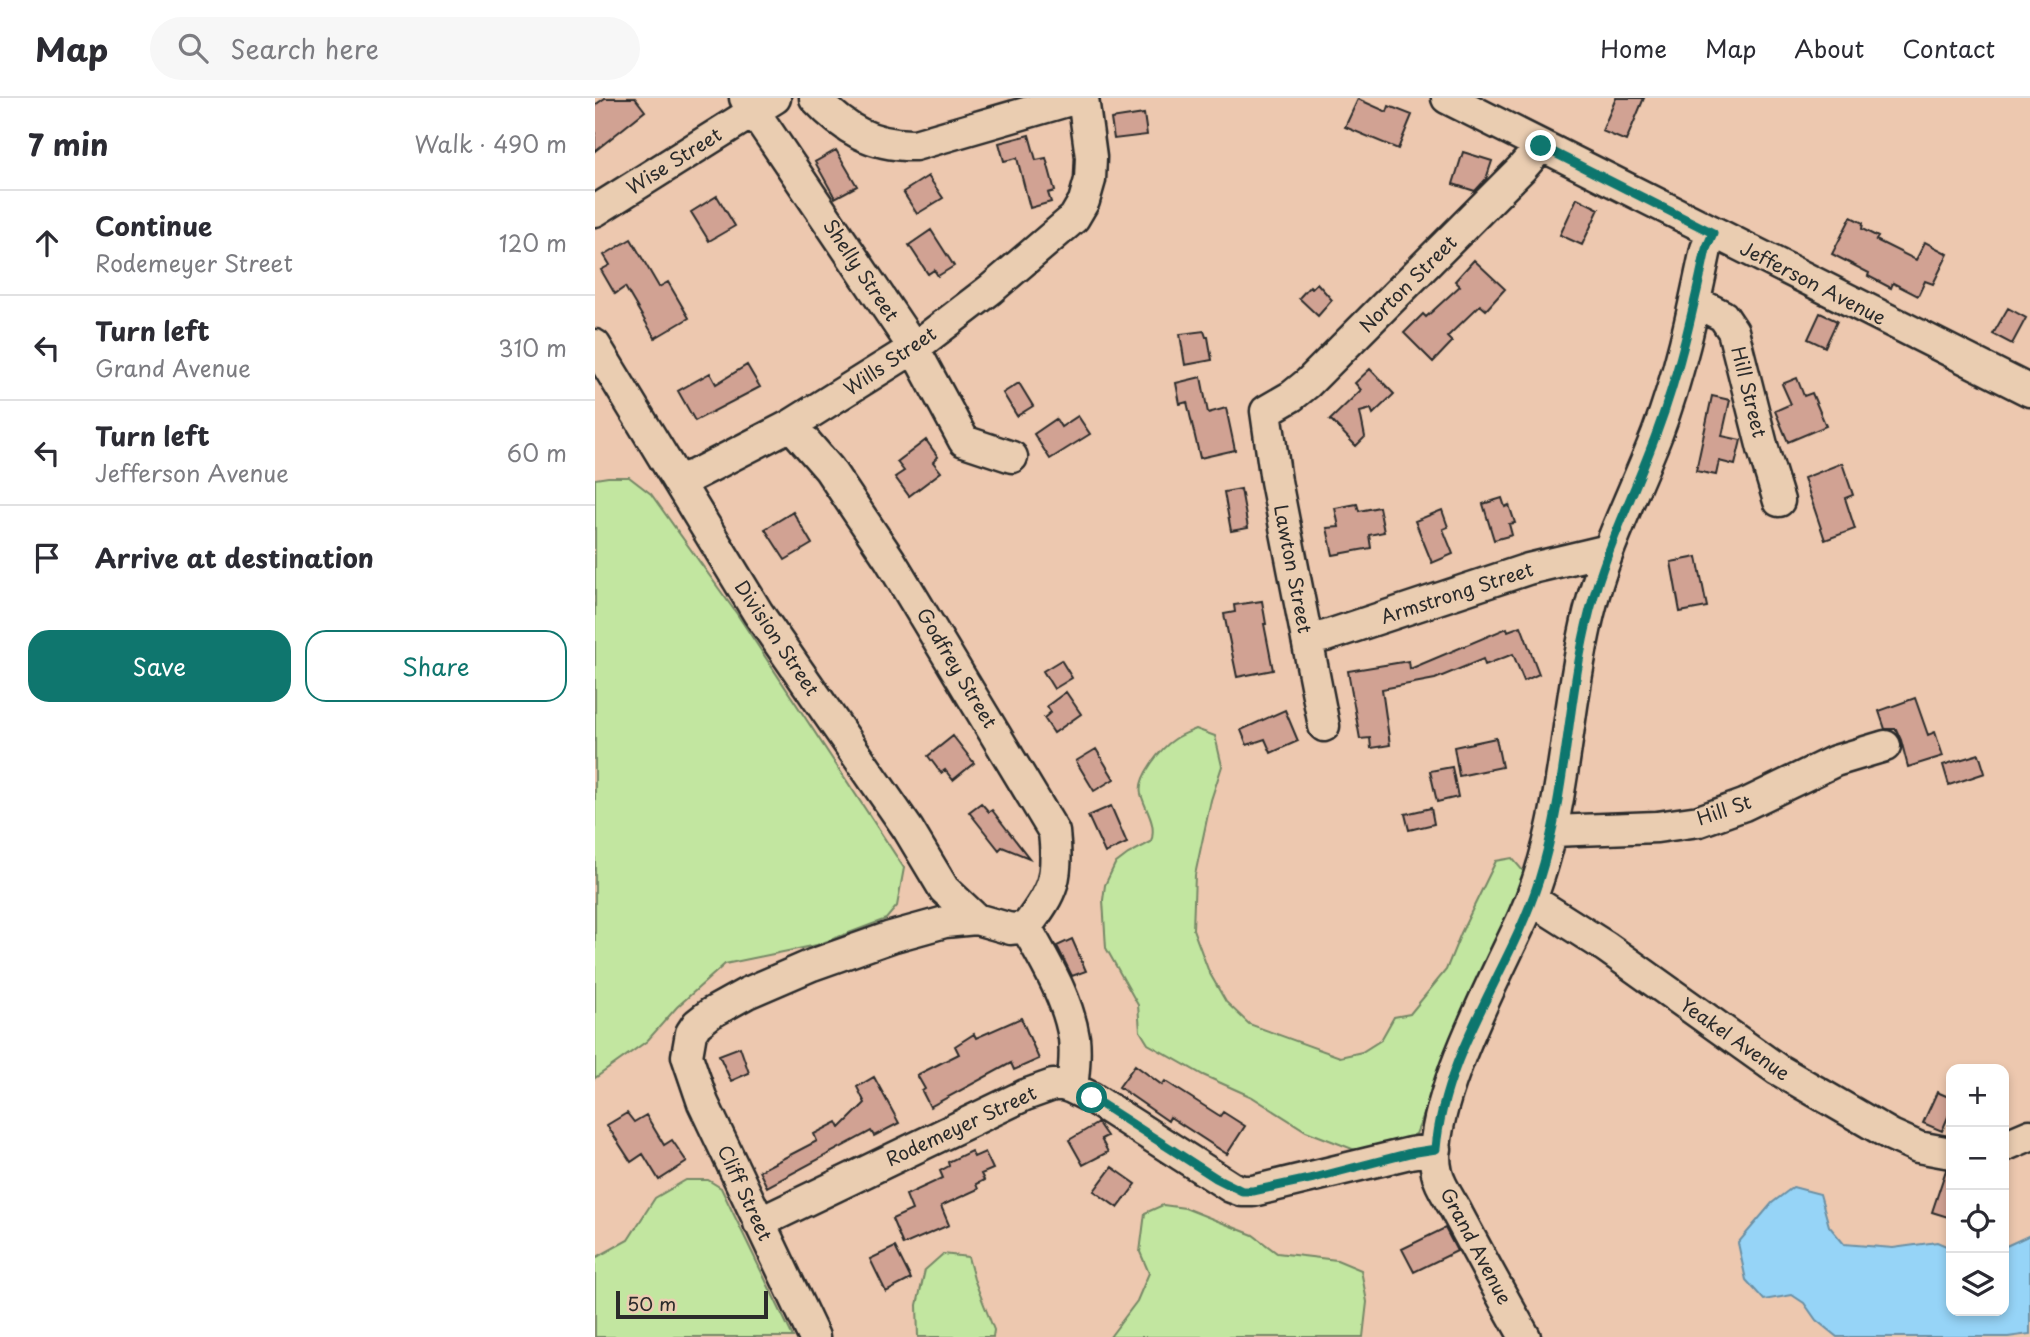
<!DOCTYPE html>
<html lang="en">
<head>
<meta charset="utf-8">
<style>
  body { margin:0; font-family:"Playpen Sans",sans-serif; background:#f7f7f7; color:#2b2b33 }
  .controls { position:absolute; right:21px; bottom:21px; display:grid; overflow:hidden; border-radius:14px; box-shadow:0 4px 10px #0003 }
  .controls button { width:63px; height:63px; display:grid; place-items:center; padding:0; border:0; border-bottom:2px solid #e1e1e2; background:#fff; color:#2b2b33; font:35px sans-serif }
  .scale { position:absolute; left:21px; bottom:18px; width:152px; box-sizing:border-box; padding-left:7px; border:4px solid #2b2b2b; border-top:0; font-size:19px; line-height:24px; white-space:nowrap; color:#2b2b2b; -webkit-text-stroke:5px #eacdb1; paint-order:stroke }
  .stop { position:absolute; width:21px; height:21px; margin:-16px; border:5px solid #0f766e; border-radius:50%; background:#fff }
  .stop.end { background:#0f766e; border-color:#fff; box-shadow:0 2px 7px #0008 }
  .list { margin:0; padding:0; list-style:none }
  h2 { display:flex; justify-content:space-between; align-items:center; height:91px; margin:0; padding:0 28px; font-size:30px }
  h2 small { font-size:23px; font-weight:400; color:#7c7c81 }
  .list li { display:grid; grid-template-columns:46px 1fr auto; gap:21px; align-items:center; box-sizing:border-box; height:105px; padding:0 28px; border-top:2px solid #e1e1e2 }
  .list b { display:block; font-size:26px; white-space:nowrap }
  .list p { margin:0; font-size:23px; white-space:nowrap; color:#7c7c81 }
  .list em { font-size:23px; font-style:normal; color:#7c7c81 }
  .actions { display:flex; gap:14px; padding:21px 28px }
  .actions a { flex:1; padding:16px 0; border:2px solid #0f766e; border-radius:21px; text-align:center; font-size:24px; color:#0f766e }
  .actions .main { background:#0f766e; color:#fff }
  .icon { flex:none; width:38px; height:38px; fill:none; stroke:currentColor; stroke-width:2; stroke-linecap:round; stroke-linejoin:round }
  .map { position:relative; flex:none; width:1435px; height:1239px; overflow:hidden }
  header { display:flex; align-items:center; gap:42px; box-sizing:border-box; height:98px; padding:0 35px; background:#fff; border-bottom:2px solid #e1e1e2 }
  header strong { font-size:33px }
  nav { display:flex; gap:38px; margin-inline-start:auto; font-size:24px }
  .search { width:490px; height:63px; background:#f7f7f7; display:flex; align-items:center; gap:18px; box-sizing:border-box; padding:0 24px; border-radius:38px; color:#7c7c81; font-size:26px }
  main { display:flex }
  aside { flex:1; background:#fff }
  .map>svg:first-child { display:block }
</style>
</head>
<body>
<header>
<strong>Map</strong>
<div class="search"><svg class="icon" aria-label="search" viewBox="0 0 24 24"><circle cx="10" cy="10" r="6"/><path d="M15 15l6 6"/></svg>Search here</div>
<nav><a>Home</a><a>Map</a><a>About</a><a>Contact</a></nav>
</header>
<main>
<aside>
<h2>7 min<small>Walk · 490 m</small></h2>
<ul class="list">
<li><svg class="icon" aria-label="ahead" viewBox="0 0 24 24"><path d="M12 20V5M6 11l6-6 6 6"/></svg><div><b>Continue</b><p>Rodemeyer Street</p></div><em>120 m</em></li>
<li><svg class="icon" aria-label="left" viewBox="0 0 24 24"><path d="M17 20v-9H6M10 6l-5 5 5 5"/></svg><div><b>Turn left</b><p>Grand Avenue</p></div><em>310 m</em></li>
<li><svg class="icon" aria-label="left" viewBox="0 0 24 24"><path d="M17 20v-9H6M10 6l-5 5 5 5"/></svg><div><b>Turn left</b><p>Jefferson Avenue</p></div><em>60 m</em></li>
<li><svg class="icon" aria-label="arrive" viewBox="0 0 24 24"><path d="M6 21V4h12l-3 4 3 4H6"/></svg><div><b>Arrive at destination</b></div></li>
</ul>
<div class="actions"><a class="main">Save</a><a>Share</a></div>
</aside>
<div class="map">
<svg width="1435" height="1239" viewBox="0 0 1435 1239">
  <rect width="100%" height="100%" fill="#edc8af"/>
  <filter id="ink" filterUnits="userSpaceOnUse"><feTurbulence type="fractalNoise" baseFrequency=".0143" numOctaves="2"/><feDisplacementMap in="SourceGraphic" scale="14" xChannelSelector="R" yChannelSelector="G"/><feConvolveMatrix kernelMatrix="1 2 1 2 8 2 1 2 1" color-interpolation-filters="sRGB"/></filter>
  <g filter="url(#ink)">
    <path fill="#c2e6a0" stroke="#768866" stroke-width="2" d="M13,379H34L56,396L142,516L309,770L302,808L291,821L222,847L130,866L82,909L52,943L0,980V381Z
      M601,631L620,638L627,668L616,702L600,777L598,831L614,874L631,904L654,926L745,959L767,954L786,942L799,919L815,916L851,872L866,835L901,763L917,760L929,774L911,833L847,971L821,1036L802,1046L760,1052L711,1033L657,999L608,977L553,946L545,933L543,907L511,850L508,802L510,787L520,766L533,756L556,744C562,725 551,714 546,696C542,679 566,650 580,641C586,637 594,634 601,631Z
      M91,1082H113L126,1090L198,1239H0V1160L33,1142L60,1100Z
      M568,1107L590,1110L658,1137L682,1155L742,1162L766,1172L772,1204L768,1239H515L542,1203L554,1175L545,1154L550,1115Z
      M348,1156L373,1159L379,1181L399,1232L398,1239H323L322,1207L330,1172Z"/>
    <path fill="#96d4f7" stroke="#6b90a5" stroke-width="2" d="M1198,1089L1225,1096L1234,1128L1249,1146L1298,1150L1342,1144L1356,1150V1213H1409V1149L1435,1137V1236L1413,1239H1242L1221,1222L1209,1205L1197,1197L1169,1202L1151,1182L1143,1145L1177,1105Z"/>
    <path fill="#d1a293" stroke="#2b2b2b" stroke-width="2" d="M10,0H40L50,13L0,53V7Z
      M1021,0H1049L1031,43L1007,33Z
      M763,1L792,14L794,8L817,17L803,51L750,29Z
      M549,16L552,37L519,41L516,21Z
      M434,37L441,62L451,60L460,93L453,95L456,104L435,110L422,60L409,63L404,45Z
      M241,52L262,88L240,100L220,64Z
      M868,54L897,63L891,81L880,93L858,86Z
      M333,78L348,100L322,116L308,94Z
      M122,98L140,128L114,143L96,114Z
      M982,100L1004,111L987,147L965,137Z
      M1256,119L1268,125L1267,131L1283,139L1281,142L1321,162L1330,144L1353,156L1338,186L1330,183L1323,198L1298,185L1296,190L1273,178L1274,175L1237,156Z
      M336,132L359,168L343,178L339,172L333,176L314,147Z
      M36,141L64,189L73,184L94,220L60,240L30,189L20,196L6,172L15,167L9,157Z
      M879,162L910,191L891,212L885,207L852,239L857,244L838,264L809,235L828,216L831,219L865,188L860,183Z
      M722,185L737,202L723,218L704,200L715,188L717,190Z
      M1413,210L1431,220L1417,246L1398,236Z
      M1225,215L1242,223L1230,249L1213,241Z
      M609,233L611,239H613L617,262L590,267L585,236Z
      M152,267L165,289L100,323L83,293L115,275L121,286Z
      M775,271L799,296L778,316L776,311L765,314L770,339L761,348L736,322L734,323L766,292L760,285Z
      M606,279L613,315L631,310L640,352L605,360L592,304L585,306L581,285Z
      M1202,280L1209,298L1217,295L1231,328L1193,344L1180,313L1196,306L1187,286Z
      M424,285L438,308L422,318L408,295Z
      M1117,298L1135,302L1127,338L1146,342L1140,367L1124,363L1121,377L1101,373Z
      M483,318L495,336L455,361L439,336L461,321L466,329Z
      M331,342L343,359L338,364L346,374L314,398L300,379L309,373L302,364Z
      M1247,365L1258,397L1250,400L1260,431L1230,442L1209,380Z
      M646,391L653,430L636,433L629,394Z
      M907,400L910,409L914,407L920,425L914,426L917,437L899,442L888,406Z
      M762,406L764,413L784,409L789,434L774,437L776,450L738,457L732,430L744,429L740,410Z
      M847,412L853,429L848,431L858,456L837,465L820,423Z
      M198,414L217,446L190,462L170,431Z
      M1102,459L1112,509L1085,514L1076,464Z
      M667,503L671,526H669L678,572L642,579L629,516L640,514L639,507Z
      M926,528L944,576L929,583L918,556L890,567L888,561L840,581L787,591L795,647L776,650L775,640L765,641L753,573L814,563L815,571L912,530L913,533Z
      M466,562L477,580L459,591L448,573Z
      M471,594L486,616L459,635L449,620L456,614L452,608Z
      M1320,600L1333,637L1340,634L1348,658L1313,669L1306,642L1301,631H1290L1284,613Z
      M690,612L703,643L676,655L670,641L652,647L646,632Z
      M358,638L379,665L358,682L350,672L346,675L333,658Z
      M901,640L907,669L864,678L859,649Z
      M501,651L519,681L499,693L481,663Z
      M1384,656L1390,675L1354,687L1348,667Z
      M857,669L863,699L842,704L835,673Z
      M386,705L394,714L397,712L434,760L407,749L404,752L374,714Z
      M516,708L532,745L510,755L493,718Z
      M836,710L839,726L814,732L810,716Z
      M477,841L491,873L477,878L462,848Z
      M426,920L444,961L419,972L416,965L335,1009L327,993L330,991L322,977L364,956L360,948L379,936L381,940Z
      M145,949L154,975L136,983L124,957Z
      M540,967L567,987L570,983L625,1018L628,1014L650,1028L632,1056L575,1019L573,1023L524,989Z
      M279,979L304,1025L279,1038L276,1033L172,1089L164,1073L222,1043L219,1036L242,1024L245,1030L270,1005L262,989Z
      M1342,994L1356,1000V1012L1347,1033L1328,1025Z
      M32,1015L39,1024L51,1017L69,1047L77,1042L92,1064L64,1082L48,1056L36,1064L12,1027Z
      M503,1025L512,1038L506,1041L513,1054L488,1067L474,1042Z
      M376,1053L379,1059L390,1054L398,1071L386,1076L389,1082L381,1086L383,1091L346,1108L354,1127L308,1147L297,1121L317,1112L311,1097L348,1080L345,1073L354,1068L353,1064Z
      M517,1069L541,1086L523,1110L499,1093Z
      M1351,1072H1356V1120L1337,1114Z
      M850,1130L862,1153L819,1174L807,1151Z
      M300,1149L316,1181L291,1194L275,1161Z"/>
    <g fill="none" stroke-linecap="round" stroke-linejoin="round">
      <g stroke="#2b2b2b" stroke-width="35">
        <path id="minor" d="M150,0L319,250L369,343L417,359
          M220,0C249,31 277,48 320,47L482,0
          M852,0L1435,293
          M0,113L180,0
          M1100,204L1128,218L1138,233L1168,351L1184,403
          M0,247L163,515L313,731L349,791L381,821
          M196,327L234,371L295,462L459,734C464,779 459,793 431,829L416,831L381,821L350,824L296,839L217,867L152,895L116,915L102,926L96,935L92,958L108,1005L219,1239
          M83,382L99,377L196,327L319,250L396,191L479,120L489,103L495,82L496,59L488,0
          M712,542L731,538L933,471L1013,452
          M729,628L681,383L671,313L697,298L713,285L927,70L946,48
          M957,733L1062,729L1104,723L1149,707L1240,663L1290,648
          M937,802L1011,849L1182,971L1296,1037L1323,1049L1356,1055
          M431,829C450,864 473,900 479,940C481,957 479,974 477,990
          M1409,1048L1435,1037
          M164,1125L430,997L458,987H468L477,990L497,1000L636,1089L647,1093H658L815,1055L841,1051
          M930,1239C907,1199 885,1158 863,1117C857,1104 845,1089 842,1075C827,1016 902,877 928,820C972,724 969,616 994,515C1009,452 1039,395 1062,336C1085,276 1098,213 1111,151L1118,135"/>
      </g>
      <use href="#minor" stroke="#eacdb1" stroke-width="30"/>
    </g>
  </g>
  <g fill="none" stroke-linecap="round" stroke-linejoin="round" filter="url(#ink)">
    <path stroke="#0f766e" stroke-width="9" d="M497,1000L621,1080L647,1093H658L719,1080L815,1055L841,1051C849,954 915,873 944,782C972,694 972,600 995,512C1011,450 1040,394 1062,334C1084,275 1098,213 1111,151L1118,135L946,48"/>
  </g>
  <g text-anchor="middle" stroke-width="5" stroke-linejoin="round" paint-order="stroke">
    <g font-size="19" fill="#2b2b2b" stroke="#eacdb1">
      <text transform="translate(79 63) rotate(-32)" y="7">Wise Street</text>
      <text transform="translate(266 172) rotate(56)" y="7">Shelly Street</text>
      <text transform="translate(1218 185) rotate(27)" y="7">Jefferson Avenue</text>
      <text transform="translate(813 186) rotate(-45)" y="7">Norton Street</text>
      <text transform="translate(295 263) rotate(-34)" y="7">Wills Street</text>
      <text transform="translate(1154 294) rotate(76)" y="7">Hill Street</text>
      <text transform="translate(698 471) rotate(79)" y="7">Lawton Street</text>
      <text transform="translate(862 495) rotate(-18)" y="7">Armstrong Street</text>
      <text transform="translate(182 540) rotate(56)" y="7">Division Street</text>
      <text transform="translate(362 570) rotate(59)" y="7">Godfrey Street</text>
      <text transform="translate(1129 712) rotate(-19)" y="7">Hill St</text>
      <text transform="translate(1140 941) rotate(35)" y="7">Yeakel Avenue</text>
      <text transform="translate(366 1028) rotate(-25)" y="7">Rodemeyer Street</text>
      <text transform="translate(150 1095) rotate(65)" y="7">Cliff Street</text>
      <text transform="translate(881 1148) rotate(62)" y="7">Grand Avenue</text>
    </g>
  </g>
</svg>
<div class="controls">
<button>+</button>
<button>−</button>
<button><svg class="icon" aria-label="locate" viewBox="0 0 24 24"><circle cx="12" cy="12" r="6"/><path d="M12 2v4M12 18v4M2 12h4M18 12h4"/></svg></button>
<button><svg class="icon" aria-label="layers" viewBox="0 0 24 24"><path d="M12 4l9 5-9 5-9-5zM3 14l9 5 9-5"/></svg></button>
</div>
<div class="scale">50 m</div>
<div class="stop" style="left:497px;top:1000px"></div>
<div class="stop end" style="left:946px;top:48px"></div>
</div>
</main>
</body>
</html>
